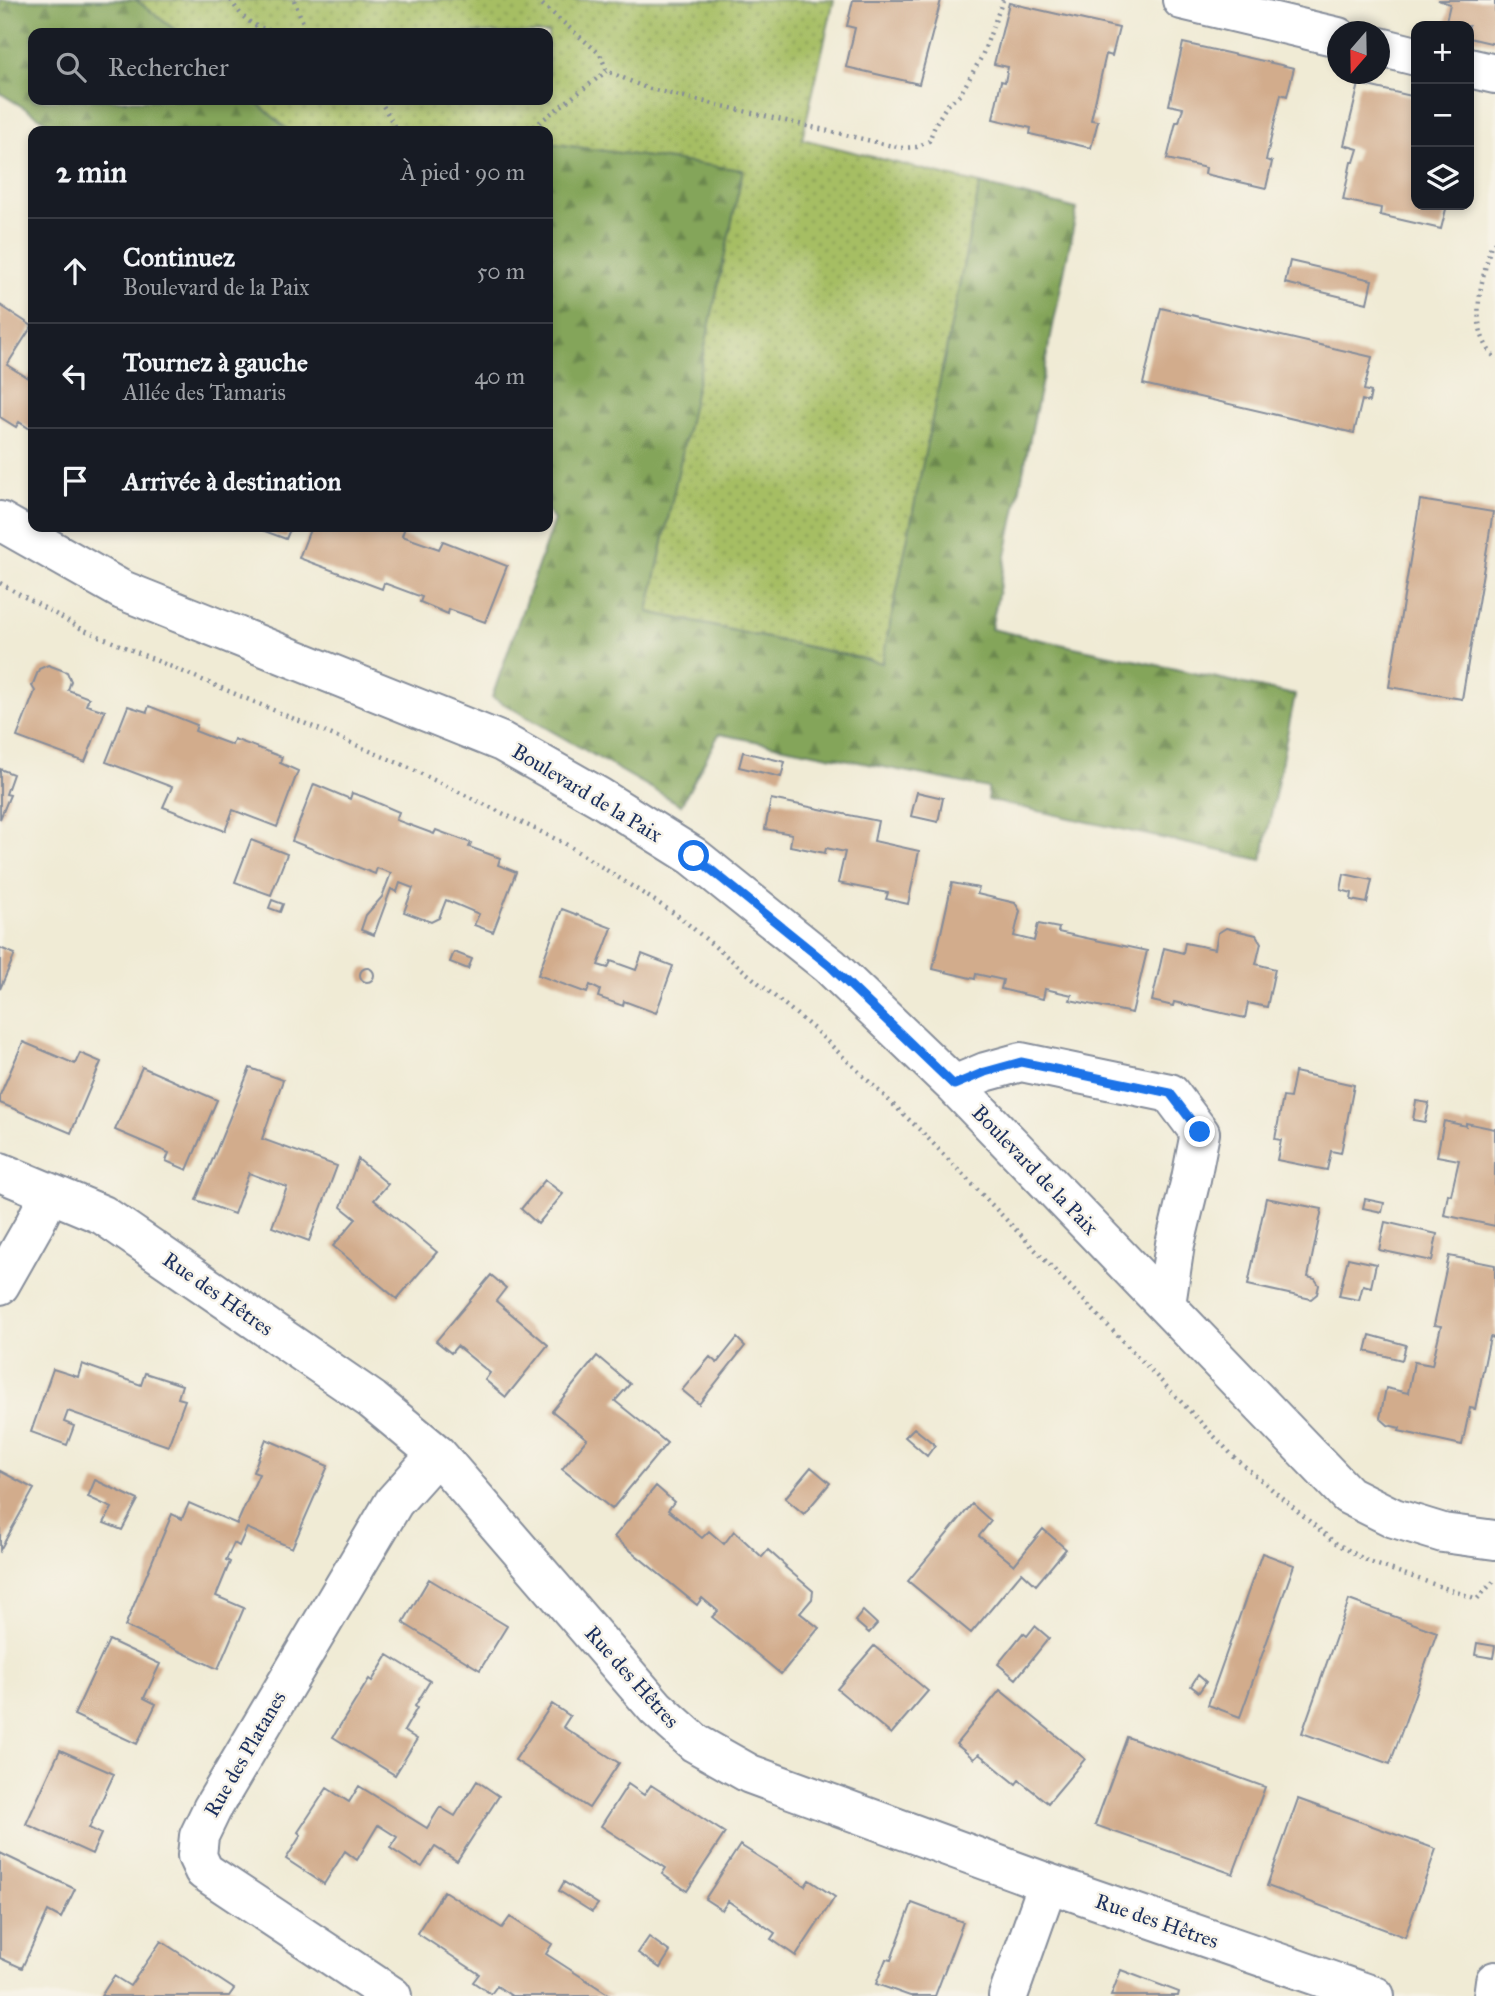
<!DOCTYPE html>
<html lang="fr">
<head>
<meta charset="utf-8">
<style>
  body { margin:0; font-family:"IM FELL Great Primer",serif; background:#20242c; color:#f1f3f6 }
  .controls { position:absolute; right:21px; top:21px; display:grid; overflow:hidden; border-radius:14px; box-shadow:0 4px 10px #0003 }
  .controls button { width:63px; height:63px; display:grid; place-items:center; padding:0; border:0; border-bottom:2px solid #363941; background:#171b24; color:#f1f3f6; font:35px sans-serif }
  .compass { position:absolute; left:1327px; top:21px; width:63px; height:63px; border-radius:50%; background:#171b24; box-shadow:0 4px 10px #0003; rotate:200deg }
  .stop { position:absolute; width:21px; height:21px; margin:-16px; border:5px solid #1a73e8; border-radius:50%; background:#fff }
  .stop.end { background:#1a73e8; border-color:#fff; box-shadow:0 2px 7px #0008 }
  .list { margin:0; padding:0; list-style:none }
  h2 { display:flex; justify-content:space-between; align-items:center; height:91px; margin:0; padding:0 28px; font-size:30px }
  h2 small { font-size:23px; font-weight:400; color:#9ea1a6 }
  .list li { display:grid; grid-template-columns:46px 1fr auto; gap:21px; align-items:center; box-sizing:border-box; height:105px; padding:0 28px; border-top:2px solid #363941 }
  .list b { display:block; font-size:26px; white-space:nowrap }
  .list p { margin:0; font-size:23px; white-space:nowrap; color:#9ea1a6 }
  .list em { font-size:23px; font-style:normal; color:#9ea1a6 }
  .icon { flex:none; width:38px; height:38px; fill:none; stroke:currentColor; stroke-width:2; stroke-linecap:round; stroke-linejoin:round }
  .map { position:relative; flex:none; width:1495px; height:1996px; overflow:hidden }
  .search { position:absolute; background:#171b24; box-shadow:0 4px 10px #0003; left:28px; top:28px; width:525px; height:77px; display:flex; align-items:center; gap:18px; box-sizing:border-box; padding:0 24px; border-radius:14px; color:#9ea1a6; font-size:26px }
  .panel { position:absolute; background:#171b24; box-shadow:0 4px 10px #0003; left:28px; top:126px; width:525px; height:406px; border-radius:14px }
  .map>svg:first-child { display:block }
</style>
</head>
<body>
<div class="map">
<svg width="1495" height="1996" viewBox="0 0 1495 1996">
  <defs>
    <pattern id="grass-dots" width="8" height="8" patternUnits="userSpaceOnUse" patternTransform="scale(1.75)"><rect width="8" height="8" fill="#a6be64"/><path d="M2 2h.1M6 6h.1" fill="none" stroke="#869b56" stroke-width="1.8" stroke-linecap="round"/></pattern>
    <pattern id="forest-firs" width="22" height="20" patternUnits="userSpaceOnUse" patternTransform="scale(1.75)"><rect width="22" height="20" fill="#84a55a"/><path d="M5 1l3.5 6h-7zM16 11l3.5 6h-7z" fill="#6b874e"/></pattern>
  </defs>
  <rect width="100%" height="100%" fill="#f7f3e8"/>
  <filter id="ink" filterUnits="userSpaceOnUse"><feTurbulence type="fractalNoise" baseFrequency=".0143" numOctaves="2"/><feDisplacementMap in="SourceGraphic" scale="14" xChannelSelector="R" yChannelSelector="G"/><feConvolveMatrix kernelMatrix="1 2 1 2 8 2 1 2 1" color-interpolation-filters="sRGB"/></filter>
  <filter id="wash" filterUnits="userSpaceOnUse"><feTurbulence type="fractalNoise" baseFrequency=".00686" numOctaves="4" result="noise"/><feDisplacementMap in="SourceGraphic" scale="28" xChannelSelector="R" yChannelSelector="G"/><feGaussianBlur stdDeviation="1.57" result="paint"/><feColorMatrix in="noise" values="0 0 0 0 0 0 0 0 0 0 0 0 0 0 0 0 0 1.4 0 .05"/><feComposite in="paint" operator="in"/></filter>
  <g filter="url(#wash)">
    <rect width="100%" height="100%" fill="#f0ebd5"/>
    <path fill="url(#grass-dots)" stroke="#607661" stroke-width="2" d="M136,0H834L802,139L980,184L883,663L648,612L742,170L548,143V131H289L254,100H548V33H179Z"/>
    <path fill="url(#forest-firs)" stroke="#506a5c" stroke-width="2" d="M0,0H136L179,33H33V100H254L289,131H62L0,93Z
      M548,143L743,170L648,612L882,663L980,184L1077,209L991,629L1295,695L1262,860L988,800V788L719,734L681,805L492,697L554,520L548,512Z"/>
    <g id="blocks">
      <path fill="#d2ac8c" d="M853,0H941L919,84L846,67L855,28L847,26Z
        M1438,0H1495V44L1469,38V26H1445L1450,4Z
        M1009,3L1119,28L1112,56L1106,54L1091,120L1098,121L1091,148L1030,134L1031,128L993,119L1001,81L1005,82L1008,67L994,64Z
        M1183,43L1294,68L1287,96L1281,94L1266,160L1272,162L1266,188L1205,174L1206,168L1167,159L1176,122H1179L1183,108L1169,105Z
        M1359,84L1416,97V205H1447L1441,229L1380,215L1381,208L1343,200L1351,162H1354L1358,149L1344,145Z
        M1290,261L1372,280L1367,303L1285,283Z
        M0,305L32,326L7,365L28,378L31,372L33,374V431L19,422L16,427L0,417Z
        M1161,308L1372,357L1364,390L1371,392L1369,402L1362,400L1354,433L1143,384Z
        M1420,500L1493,512L1462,699L1389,687Z
        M254,527H291L286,539Z
        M311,527H405L402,536L439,549L443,541L507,566L485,622L449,609L448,614L420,602L422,597L384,583L382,589L299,558Z
        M48,665L67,672L71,681L68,690L89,698L86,705L105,711L85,762L17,737L35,691L32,686L39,669Z
        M128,706L147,712L149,706L197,725L195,731L213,738L232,745L234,739L282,757L280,763L298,771L277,827L233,810L225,831L163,807L172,787L106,762Z
        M743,752L785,762L781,777L739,767Z
        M0,769L13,774L6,794L10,795L0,819Z
        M314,784L350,799L352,793L364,797L399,812L396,820L434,834L436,830L471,843L469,847L500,858L498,865L516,872L493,932L474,925L479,914L446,900L439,918L431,922L404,912L413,888L400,883L397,892L391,889L374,935L361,930L366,915L382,897L391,873L377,868L375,874L292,841Z
        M917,792L943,798L938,822L911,816Z
        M771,799L878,821L874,841L919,851L908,904L886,899L888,893L838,883L845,852L826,848L825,853L790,846L792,834L765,829Z
        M251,840L287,854L271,895L235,882Z
        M1344,874L1372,880L1367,903L1351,900L1352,893L1341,890Z
        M952,883L979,888L977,894L1015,903L1020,911L1014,936L1034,941L1038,924L1059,928L1058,932L1147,951L1132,1013L1070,1000L1072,995L1045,989L1043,999L1001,989L1003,980L976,974L975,979L933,969Z
        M272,900L283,904L280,912L269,908Z
        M562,909L612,928L598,965L608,968L611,961L636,970L642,954L673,966L656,1013L624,1001L623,1006L598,997L600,990L590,985L587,993L538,975Z
        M1226,928L1256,935L1261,943L1256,964L1275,969L1267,1007L1248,1003L1245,1018L1174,1002L1173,1006L1152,1001L1164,948L1183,953L1185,943L1215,949L1218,933Z
        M0,948L15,954L0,989Z
        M454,952L472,959L468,969L450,962Z
        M360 975a7 7 0 1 1 14 0a7 7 0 1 1-14 0Z
        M23,1042L75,1064L80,1053L101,1062L71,1133L0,1103V1095Z
        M142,1067L217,1100L187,1170L166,1161L169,1153L115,1130Z
        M250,1068L283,1080L262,1139L337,1166L309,1241L272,1227L287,1187L249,1173L234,1214L196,1200Z
        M1295,1072L1354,1085L1341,1153L1331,1151L1327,1170L1277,1160L1281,1140L1275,1139L1283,1097L1290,1098Z
        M1416,1101L1429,1103L1425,1122L1413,1120Z
        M1444,1121L1466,1126V1123L1495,1129V1226L1444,1215L1448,1194L1451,1195L1459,1160L1437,1156Z
        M358,1159L388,1184L374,1200L437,1252L397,1299L333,1246L356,1219L341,1207Z
        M545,1180L563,1194L538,1224L521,1209Z
        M1266,1198L1322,1209L1308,1277L1315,1279L1319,1285L1317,1294L1311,1299L1248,1285Z
        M1365,1199L1384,1203L1382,1212L1363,1208Z
        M1385,1222L1437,1234L1432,1261L1379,1250Z
        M1449,1256L1495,1265V1338L1490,1337L1475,1409L1470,1408L1462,1445L1399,1431L1400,1428L1388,1425L1380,1418L1386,1388L1408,1393L1414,1362L1432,1365L1441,1326L1434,1325Z
        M1348,1258L1376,1264L1371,1287L1363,1285L1359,1300L1339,1296Z
        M491,1275L506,1288L496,1301L548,1345L506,1397L485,1380L490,1373L457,1346L451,1353L436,1341Z
        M1370,1335L1406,1345L1402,1360L1366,1351Z
        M737,1338L745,1346L699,1404L682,1390L710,1357L717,1363Z
        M597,1356L630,1384L615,1401L667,1443L612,1509L562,1469L587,1439L552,1411Z
        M82,1364L141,1385L145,1373L182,1385L178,1398L185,1400L168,1446L68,1411L64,1422L74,1426L67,1445L31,1432L53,1369L78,1377Z
        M914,1428L935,1445L927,1456L905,1437Z
        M266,1439L328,1466L292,1548L247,1528L239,1546L234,1543L226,1560L230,1562L216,1596L244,1608L218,1669L125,1626L172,1514L182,1519L189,1503L237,1524L259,1474L253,1472Z
        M811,1467L830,1483L804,1514L785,1498Z
        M0,1471L34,1489L0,1550Z
        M95,1480L138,1500L122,1530L104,1523L112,1508L88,1497Z
        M656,1486L674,1502L668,1510L702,1538L709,1531L724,1544L734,1531L762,1557L768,1550L786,1566L785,1567L813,1591L812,1599L800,1613L819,1628L781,1674L712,1617L718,1611L702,1598L697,1605L614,1537Z
        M972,1504L991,1521L979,1536L1014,1565L1043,1529L1066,1549L1036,1585L1022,1572L971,1633L908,1581Z
        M1262,1553L1294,1565L1240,1717L1208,1705Z
        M429,1579L507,1626L480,1670L403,1623Z
        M1349,1600L1437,1632L1390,1764L1302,1733Z
        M863,1611L877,1624L869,1633L855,1621Z
        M1035,1626L1049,1638L1016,1679L998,1664L1023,1633L1027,1636Z
        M109,1640L160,1664L144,1698L156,1704L137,1744L74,1715Z
        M1477,1643L1495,1646L1493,1658L1475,1655Z
        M874,1646L928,1691L891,1734L837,1689Z
        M388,1655L430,1681L415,1706L417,1708L404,1731L417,1739L395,1775L333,1737L369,1679L372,1681Z
        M1198,1675L1206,1682L1199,1692L1191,1686Z
        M1000,1690L1085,1759L1048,1803L1019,1780L1016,1784L979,1754L974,1759L956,1744Z
        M552,1704L570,1716L563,1727L619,1763L589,1808L515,1760Z
        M1127,1737L1265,1787L1233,1874L1095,1825Z
        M60,1750L114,1774L89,1828L101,1834L92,1854L26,1824Z
        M477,1781L499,1796L457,1861L435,1847L422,1867L417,1864L416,1865L390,1848L397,1837L378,1825L357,1860L345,1851L324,1884L286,1859L301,1835L298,1832L327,1788L349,1802L359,1786L427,1828L440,1807L455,1816Z
        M628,1784L644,1795L651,1785L725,1833L687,1891L662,1874L666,1868L601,1826Z
        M1298,1799L1436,1849L1405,1937L1267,1886Z
        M740,1845L805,1886L809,1880L835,1897L796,1956L771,1939L775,1933L728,1901L722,1910L705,1899Z
        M0,1853L75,1889L61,1918L48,1911L22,1968L0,1958Z
        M564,1882L598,1904L592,1912L559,1891Z
        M444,1891L502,1928L510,1917L532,1931L552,1944L546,1954L611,1996H512L497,1986L491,1994L473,1982L479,1974L417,1933Z
        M912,1903L963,1922L935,1996H910L876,1984L886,1959L891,1960Z
        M649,1937L670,1952L660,1968L638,1953Z
        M161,1941L234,1989L229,1996H101L114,1976L130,1986Z
        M1121,1970L1179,1992L1178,1996H1111Z"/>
    </g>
  </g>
  <g filter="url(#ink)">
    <use href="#blocks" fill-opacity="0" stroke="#868d9a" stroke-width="2"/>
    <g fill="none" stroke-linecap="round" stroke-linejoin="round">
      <g stroke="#868d9a" stroke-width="42">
        <path id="street" d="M1182,0L1338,37
          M1380,47L1416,56
          M1469,68L1495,74
          M0,521L122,590L502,742L599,797L693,856L830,966L954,1085L1348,1495L1394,1518L1443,1533L1495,1540
          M954,1085L985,1072L1021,1062L1170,1093L1200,1133L1191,1179L1175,1244L1166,1305
          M0,1172L103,1215L372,1400L437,1454L656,1708L695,1743L750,1774L1048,1883L1375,1996
          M0,1285L34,1225L50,1193
          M392,1996L204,1871L197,1856L199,1836L212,1809L394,1502L437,1454
          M1008,1996L1048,1883"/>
      </g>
      <g stroke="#868d9a" stroke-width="42">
        <path id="secondary" d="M1493,1996L1495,1981"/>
      </g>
      <path stroke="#868d9a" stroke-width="4.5" stroke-dasharray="2 5" stroke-linecap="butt" d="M231,0C255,42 284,28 324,33
        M294,0L306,30
        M537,0L600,54L607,71L646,88L901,148L917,147L929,141L936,123L947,105L960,95L982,56L1003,0
        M380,100L397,131
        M528,131L607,71
        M1495,242L1491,245C1482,283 1466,325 1495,358
        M0,583L82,629L403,765L564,843L677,915L814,1029L922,1132L1235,1458L1334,1542L1369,1562L1477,1599L1494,1581"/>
      <use href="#street" stroke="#fff" stroke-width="38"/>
      <use href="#secondary" stroke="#fff" stroke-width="38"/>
    </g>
  </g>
  <g fill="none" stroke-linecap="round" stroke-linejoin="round" filter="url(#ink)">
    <path stroke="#1a73e8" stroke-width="9" d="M694,856L830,966L954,1085L985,1072L1021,1062L1170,1093L1200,1132"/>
  </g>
  <g text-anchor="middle" stroke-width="5" stroke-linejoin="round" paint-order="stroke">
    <g font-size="21" fill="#1b2f5e" stroke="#f7f3e8">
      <text transform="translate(587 793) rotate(31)" y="7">Boulevard de la Paix</text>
      <text transform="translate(1035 1170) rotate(46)" y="7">Boulevard de la Paix</text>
      <text transform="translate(218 1294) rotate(35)" y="7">Rue des Hêtres</text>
      <text transform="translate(632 1677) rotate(48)" y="7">Rue des Hêtres</text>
      <text transform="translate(245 1754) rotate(-60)" y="7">Rue des Platanes</text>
      <text transform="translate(1157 1921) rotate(19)" y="7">Rue des Hêtres</text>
    </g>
  </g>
</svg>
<div class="controls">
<button>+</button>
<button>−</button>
<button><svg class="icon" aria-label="layers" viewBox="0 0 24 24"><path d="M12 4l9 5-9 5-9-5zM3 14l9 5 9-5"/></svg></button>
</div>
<svg class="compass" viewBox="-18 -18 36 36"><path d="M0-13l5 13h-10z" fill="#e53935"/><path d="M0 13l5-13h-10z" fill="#9ea1a6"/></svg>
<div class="stop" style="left:694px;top:856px"></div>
<div class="stop end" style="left:1200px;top:1132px"></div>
<div class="search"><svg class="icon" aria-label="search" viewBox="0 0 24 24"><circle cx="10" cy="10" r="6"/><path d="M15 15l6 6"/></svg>Rechercher</div>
<section class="panel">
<h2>2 min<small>À pied · 90 m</small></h2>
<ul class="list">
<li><svg class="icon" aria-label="ahead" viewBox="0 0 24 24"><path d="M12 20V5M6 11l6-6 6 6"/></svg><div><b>Continuez</b><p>Boulevard de la Paix</p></div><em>50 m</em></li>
<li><svg class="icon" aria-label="left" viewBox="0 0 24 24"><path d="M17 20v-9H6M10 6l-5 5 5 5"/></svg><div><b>Tournez à gauche</b><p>Allée des Tamaris</p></div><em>40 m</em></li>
<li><svg class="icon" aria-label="arrive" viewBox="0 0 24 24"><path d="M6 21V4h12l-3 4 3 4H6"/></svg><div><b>Arrivée à destination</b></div></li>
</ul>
</section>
</div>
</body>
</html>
